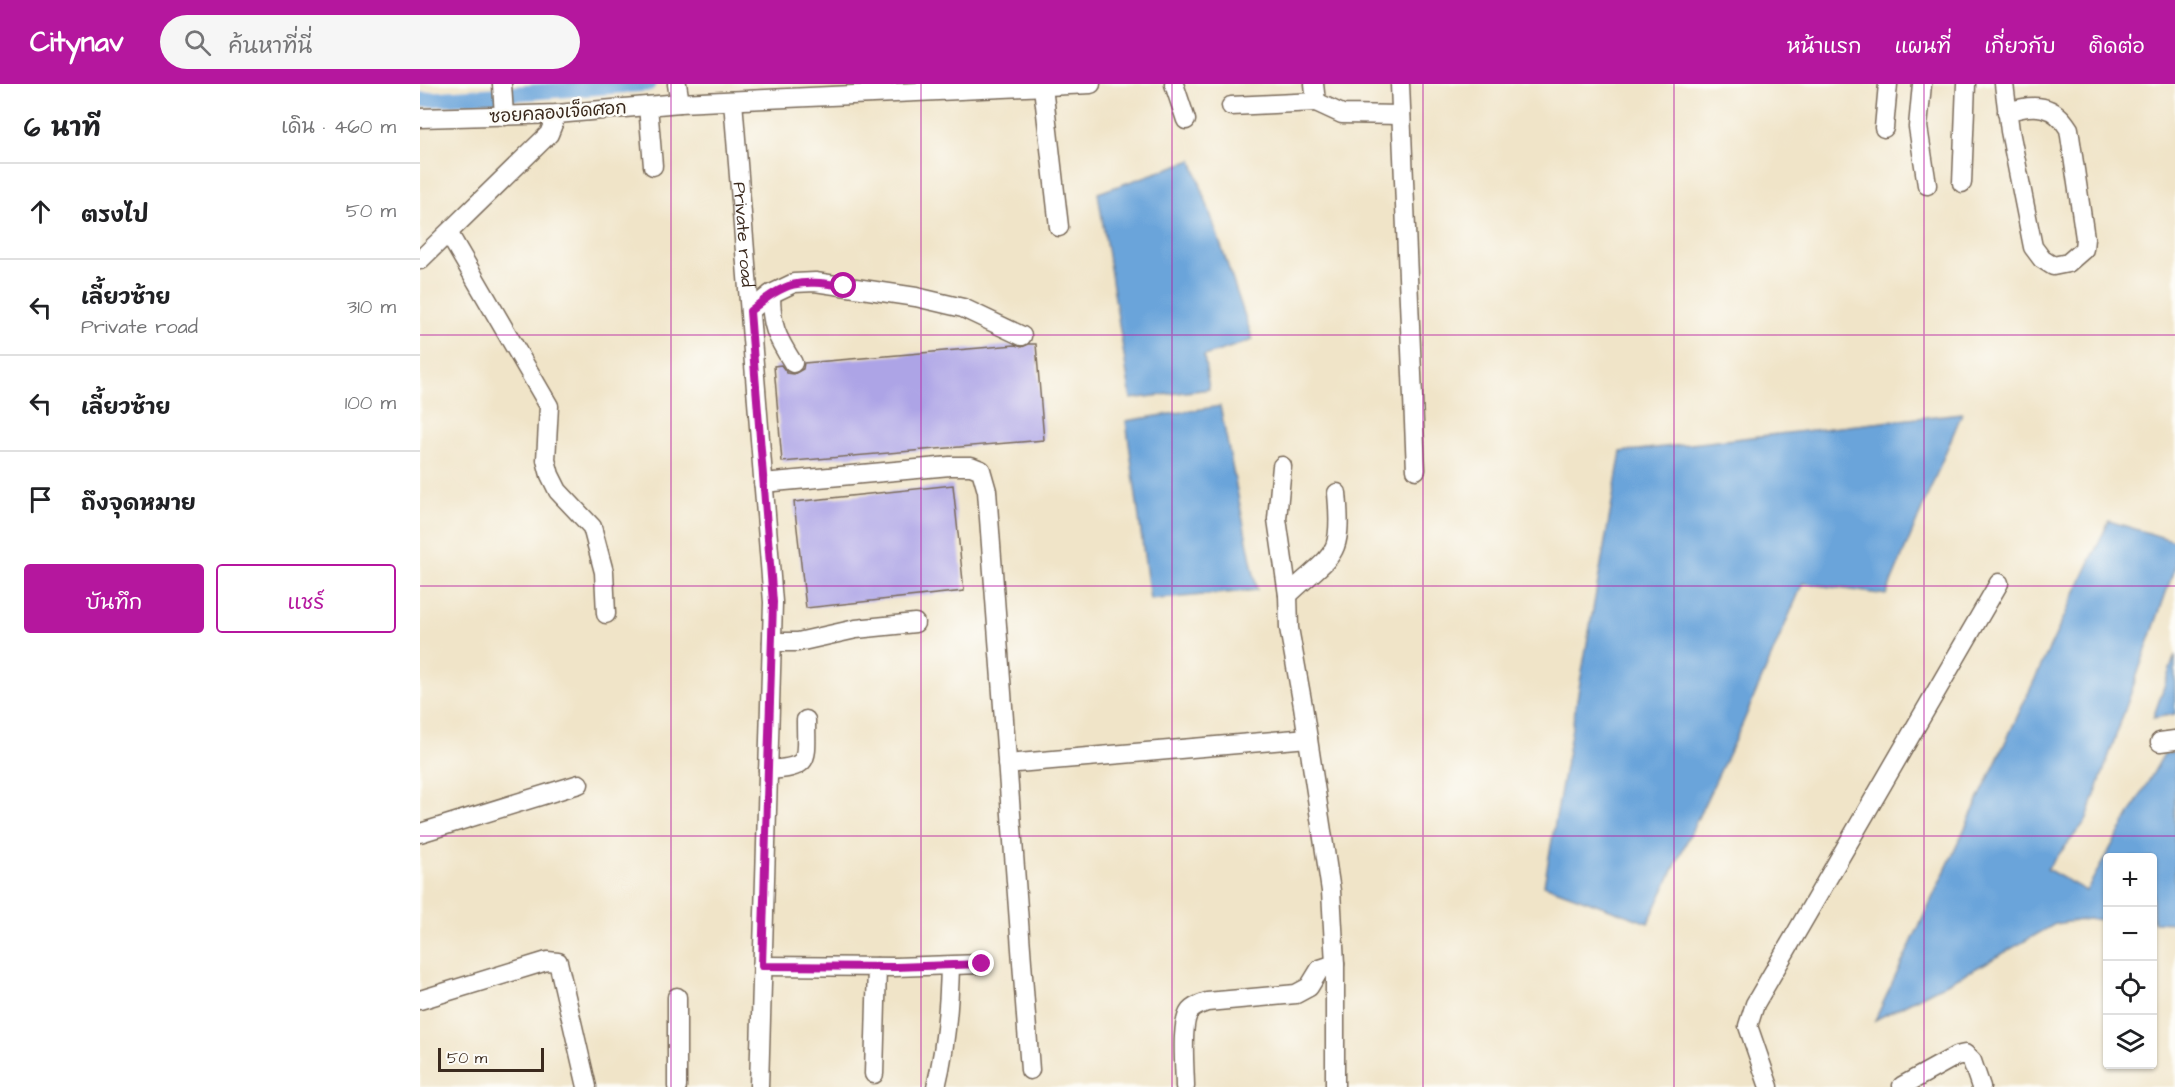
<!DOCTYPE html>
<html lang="th">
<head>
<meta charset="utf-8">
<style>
  body { margin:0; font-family:"Architects Daughter","Playpen Sans Thai",sans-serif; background:#f6f6f6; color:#202124 }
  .controls { position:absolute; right:18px; bottom:18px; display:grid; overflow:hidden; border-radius:6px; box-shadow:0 2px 4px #0004 }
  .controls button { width:54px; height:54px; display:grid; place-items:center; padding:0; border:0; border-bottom:2px solid #e0e0e0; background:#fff; color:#202124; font:30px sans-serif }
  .scale { position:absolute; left:18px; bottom:15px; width:106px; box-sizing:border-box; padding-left:6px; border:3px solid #3b2a1e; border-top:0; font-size:16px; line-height:21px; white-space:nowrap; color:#3b2a1e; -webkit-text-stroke:4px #fdfcf7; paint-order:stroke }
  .stop { position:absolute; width:18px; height:18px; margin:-14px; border:4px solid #b5179e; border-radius:50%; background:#fff }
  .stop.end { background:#b5179e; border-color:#fff; box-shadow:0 2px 6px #0008 }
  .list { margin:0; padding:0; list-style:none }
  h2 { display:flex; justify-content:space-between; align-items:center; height:78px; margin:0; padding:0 24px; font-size:26px }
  h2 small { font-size:20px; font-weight:400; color:#757577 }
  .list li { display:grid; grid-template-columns:39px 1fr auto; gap:18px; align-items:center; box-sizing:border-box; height:96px; padding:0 24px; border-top:2px solid #e0e0e0 }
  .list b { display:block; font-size:22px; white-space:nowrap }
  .list p { margin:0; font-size:20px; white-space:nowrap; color:#757577 }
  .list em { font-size:20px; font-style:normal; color:#757577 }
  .actions { display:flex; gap:12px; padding:18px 24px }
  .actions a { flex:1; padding:14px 0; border:2px solid #b5179e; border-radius:6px; text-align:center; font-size:21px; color:#b5179e }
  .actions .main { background:#b5179e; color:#fff }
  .icon { flex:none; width:33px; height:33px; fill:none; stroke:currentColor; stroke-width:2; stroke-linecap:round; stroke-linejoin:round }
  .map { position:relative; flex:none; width:1755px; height:1003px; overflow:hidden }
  header { display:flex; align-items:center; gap:36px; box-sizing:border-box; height:84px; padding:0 30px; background:#b5179e; color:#fff }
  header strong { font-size:28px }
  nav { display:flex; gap:33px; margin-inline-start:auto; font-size:21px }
  .search { width:420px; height:54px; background:#f6f6f6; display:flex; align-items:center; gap:15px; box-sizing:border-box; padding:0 21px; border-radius:33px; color:#757577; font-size:22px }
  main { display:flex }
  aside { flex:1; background:#fff }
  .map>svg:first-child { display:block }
</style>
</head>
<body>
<header>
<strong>Citynav</strong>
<div class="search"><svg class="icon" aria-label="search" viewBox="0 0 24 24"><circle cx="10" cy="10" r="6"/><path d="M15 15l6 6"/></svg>ค้นหาที่นี่</div>
<nav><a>หน้าแรก</a><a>แผนที่</a><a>เกี่ยวกับ</a><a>ติดต่อ</a></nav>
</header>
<main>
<aside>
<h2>6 นาที<small>เดิน · 460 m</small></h2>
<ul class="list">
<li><svg class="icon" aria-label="ahead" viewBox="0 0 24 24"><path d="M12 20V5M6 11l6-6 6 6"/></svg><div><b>ตรงไป</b></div><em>50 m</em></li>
<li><svg class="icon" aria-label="left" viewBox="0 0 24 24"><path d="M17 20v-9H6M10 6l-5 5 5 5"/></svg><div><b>เลี้ยวซ้าย</b><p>Private road</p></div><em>310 m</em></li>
<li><svg class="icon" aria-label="left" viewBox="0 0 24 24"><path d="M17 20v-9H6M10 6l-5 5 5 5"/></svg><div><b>เลี้ยวซ้าย</b></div><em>100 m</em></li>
<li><svg class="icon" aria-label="arrive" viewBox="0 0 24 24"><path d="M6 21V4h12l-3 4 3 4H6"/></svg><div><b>ถึงจุดหมาย</b></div></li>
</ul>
<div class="actions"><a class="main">บันทึก</a><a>แชร์</a></div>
</aside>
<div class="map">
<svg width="1755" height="1003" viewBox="0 0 1755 1003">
  <rect width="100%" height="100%" fill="#fdfcf7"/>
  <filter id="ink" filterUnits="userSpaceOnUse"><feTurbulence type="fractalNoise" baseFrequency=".0167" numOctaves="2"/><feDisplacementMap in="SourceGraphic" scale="12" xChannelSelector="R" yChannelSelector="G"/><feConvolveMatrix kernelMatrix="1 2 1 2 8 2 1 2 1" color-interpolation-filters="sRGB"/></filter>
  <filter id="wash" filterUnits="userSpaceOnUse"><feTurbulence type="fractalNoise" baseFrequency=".008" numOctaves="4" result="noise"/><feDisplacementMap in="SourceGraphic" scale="24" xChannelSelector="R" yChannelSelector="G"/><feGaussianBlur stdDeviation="1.35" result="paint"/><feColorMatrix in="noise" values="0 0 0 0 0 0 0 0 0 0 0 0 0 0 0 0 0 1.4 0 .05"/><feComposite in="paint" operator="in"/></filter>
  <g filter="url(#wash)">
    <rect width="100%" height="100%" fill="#f0e4c8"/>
    <path fill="#6aa4da" stroke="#52677c" stroke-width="1.5" d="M772,76L833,256L784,272L789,305L711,315L678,109Z
      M800,322L837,506L730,516L706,337Z
      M1542,329L1466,511L1383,499L1322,641L1228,839L1124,801L1201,368Z
      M1689,437L1755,457V483L1666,737L1627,785L1666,807L1744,670L1755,668V839L1733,838L1732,774H1688L1687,836L1668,835L1635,840L1564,880L1455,936Z
      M1755,571V630L1733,634Z"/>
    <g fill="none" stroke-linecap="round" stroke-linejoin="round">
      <path stroke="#6aa4da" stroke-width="15" d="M0,16L228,0"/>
    </g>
    <g id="blocks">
      <path fill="#ada4e6" d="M609,260H616L624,356L362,378L354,282L361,281L367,289L374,290L383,285L384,279L595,261L602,263Z
        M533,401L544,507L386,524L374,418Z"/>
    </g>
  </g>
  <g filter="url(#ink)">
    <use href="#blocks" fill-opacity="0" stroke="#7a6b5a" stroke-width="1.5"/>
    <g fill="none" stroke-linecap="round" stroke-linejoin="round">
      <g stroke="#7a6b5a" stroke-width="21">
        <g id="minor">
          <path d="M82,0L84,32"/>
          <path d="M257,0L260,19"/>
          <path d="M754,0L766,36"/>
          <path d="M980,0L996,386"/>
          <path d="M1502,0L1498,43L1507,101"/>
          <path d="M1584,0L1590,47L1613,163L1622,175L1633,182L1648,179L1664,165L1665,154L1649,45C1634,20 1614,19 1587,28"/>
          <path d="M623,3L639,143"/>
          <path id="s1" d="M313,17L353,518L339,1003"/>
          <path d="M896,18L922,30L981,31"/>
          <path d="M228,22L233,82"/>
          <path d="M811,22L896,18L894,0"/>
          <path d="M0,34L137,30L260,19L671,0"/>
          <path d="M1464,44L1468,0"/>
          <path d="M1542,99L1546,0"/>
          <path d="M29,150L129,322L126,376L130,391L138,407L172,443L184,488L186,530"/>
          <path d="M0,176L129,50L137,30"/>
          <path d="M351,210C351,242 356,252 373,279"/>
          <path d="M330,227L351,210L374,199L395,198L496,213L543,224L602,252"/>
          <path d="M862,382L857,435L868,511L869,544L883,622L911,807L915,880V1003"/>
          <path d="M343,399L530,382H551L561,386L567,407L610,986"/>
          <path d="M868,511C913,468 923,476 917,409"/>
          <path d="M352,558H378L436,545L495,539"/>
          <path d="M1740,658L1755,656"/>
          <path d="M587,680L888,654"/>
          <path d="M348,686C392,683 386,677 386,636"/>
          <path d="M0,749L159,700"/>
          <path d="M342,882L475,883L562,880"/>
          <path d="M257,913V1003"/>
          <path d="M0,916L127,877L138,878L167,1003"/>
          <path d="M454,990L457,883"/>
          <path d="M1482,1002L1536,972L1545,970L1552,977L1561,1003"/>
          <path d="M516,1003C526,963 529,923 530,882"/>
          <path d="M765,1003C765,986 760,939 770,927C774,922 781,920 787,918L876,910L889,903L900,885L915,880"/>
          <path d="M1349,1003L1328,942L1335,920L1579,499"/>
        </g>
      </g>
      <use href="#minor" stroke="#fff" stroke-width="18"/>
    </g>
  </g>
  <g fill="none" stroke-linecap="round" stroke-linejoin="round" filter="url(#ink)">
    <path stroke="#b5179e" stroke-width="8" d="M424,202C377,195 367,197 330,227L353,518L342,882L475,883L562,880"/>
  </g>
  <path fill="none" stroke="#b5179e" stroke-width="1.5" stroke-opacity="0.55" d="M251,0V1003M501,0V1003M752,0V1003M1003,0V1003M1254,0V1003M1504,0V1003M0,251H1755M0,502H1755M0,752H1755"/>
  <g text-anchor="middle" stroke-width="5" stroke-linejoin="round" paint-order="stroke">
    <g font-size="18" fill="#3b2a1e" stroke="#fdfcf7">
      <text transform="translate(138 28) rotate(-4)" y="6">ซอยคลองเจ็ดศอก</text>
      <text dy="6" stroke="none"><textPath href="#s1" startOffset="134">Private road</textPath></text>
    </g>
  </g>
</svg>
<div class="controls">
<button>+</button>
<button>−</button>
<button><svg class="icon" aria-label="locate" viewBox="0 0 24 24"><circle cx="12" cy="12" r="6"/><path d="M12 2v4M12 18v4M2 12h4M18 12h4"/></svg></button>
<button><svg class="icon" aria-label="layers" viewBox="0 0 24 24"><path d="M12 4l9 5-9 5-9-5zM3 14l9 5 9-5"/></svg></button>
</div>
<div class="scale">50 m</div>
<div class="stop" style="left:424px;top:202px"></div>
<div class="stop end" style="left:562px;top:880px"></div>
</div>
</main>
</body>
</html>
